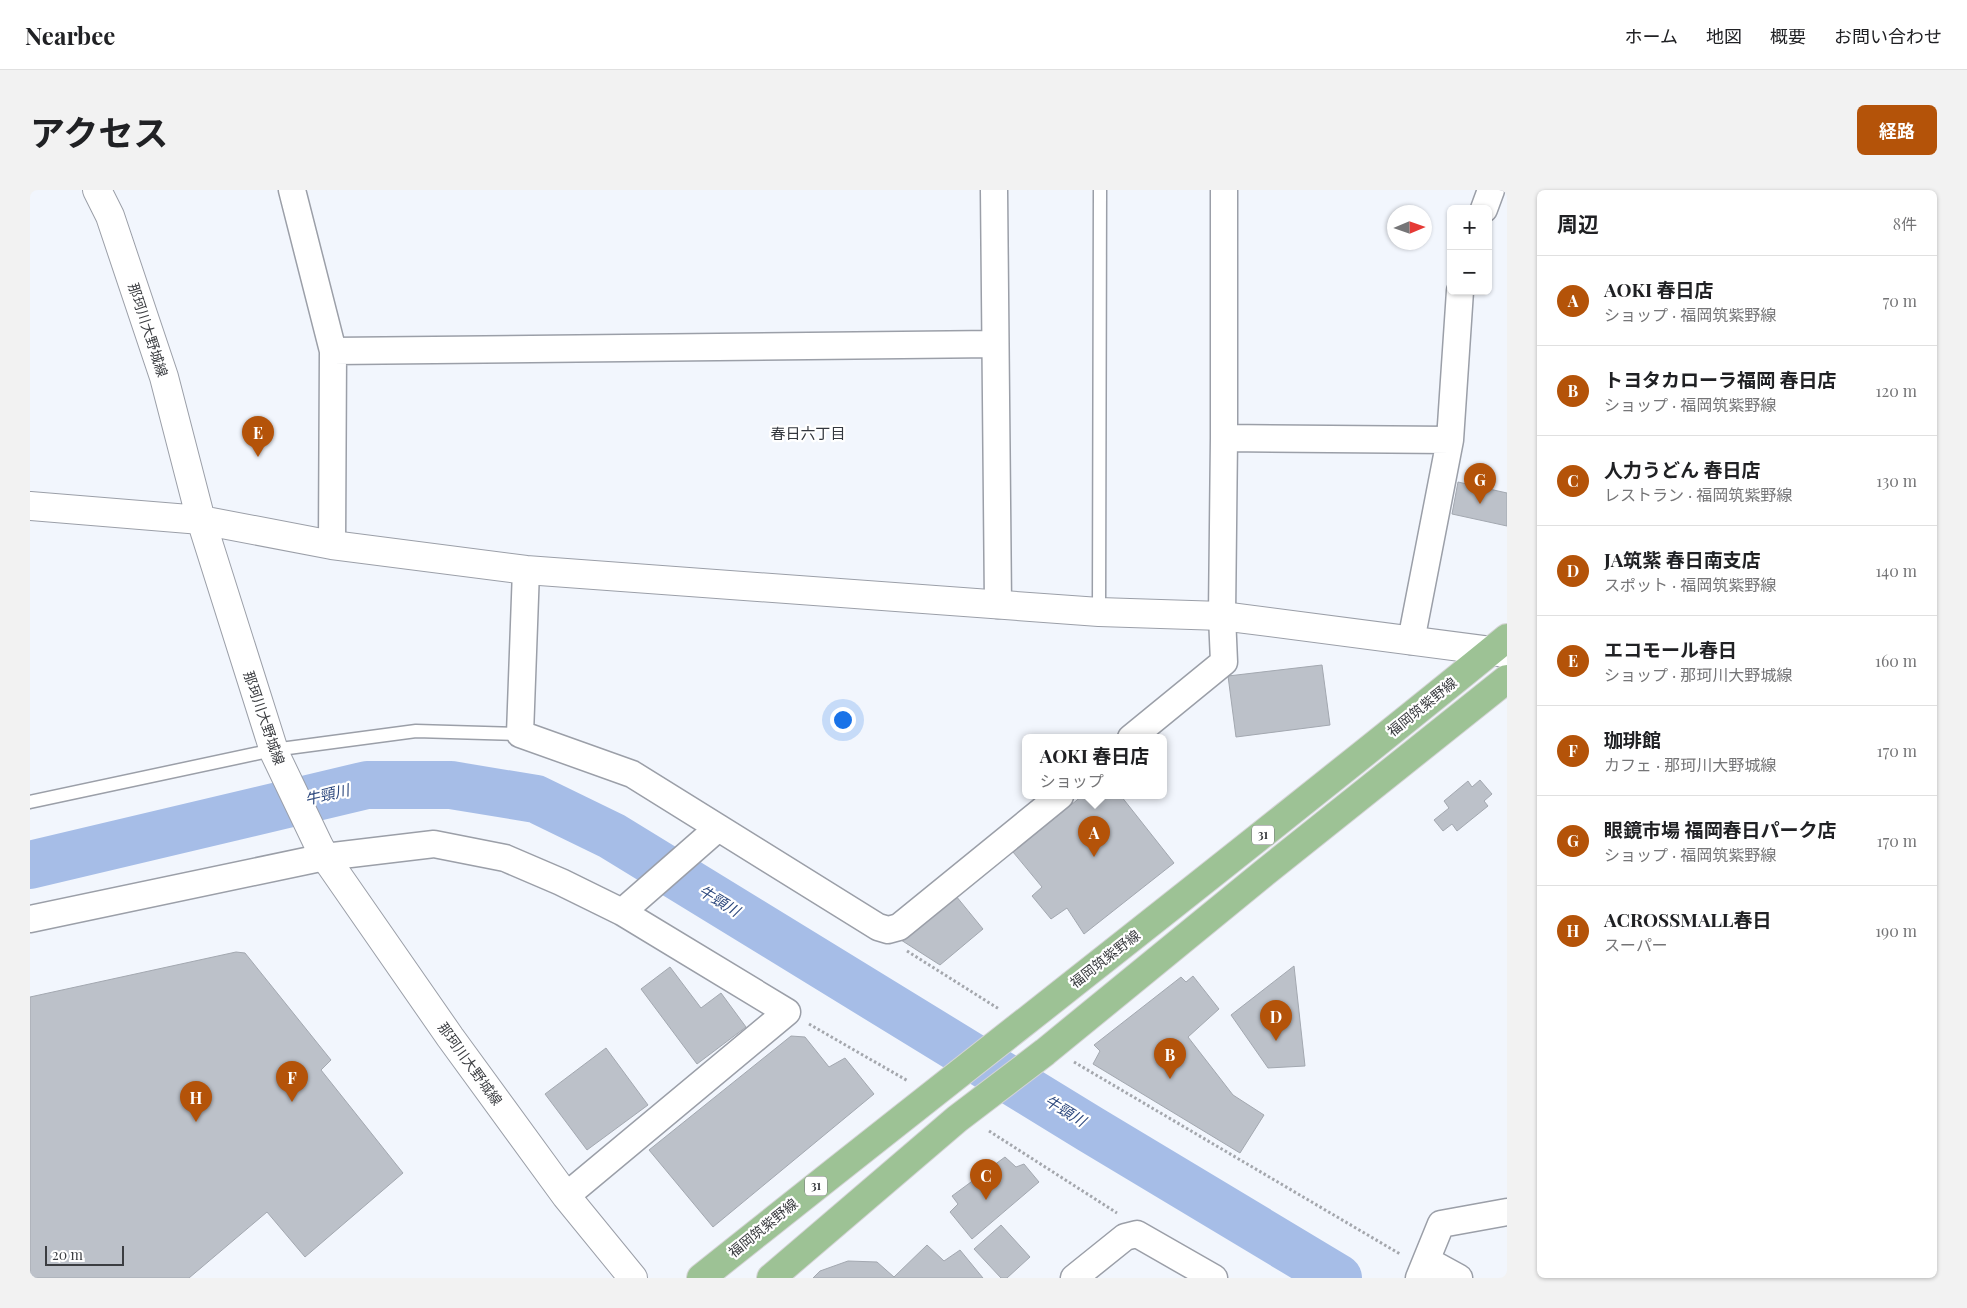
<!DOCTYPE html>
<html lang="ja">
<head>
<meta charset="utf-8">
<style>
  body { margin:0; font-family:"Playfair Display","Noto Sans JP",serif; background:#f2f2f2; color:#202124 }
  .controls { position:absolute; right:15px; top:15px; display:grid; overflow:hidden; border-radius:8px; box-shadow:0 1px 4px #0004 }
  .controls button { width:45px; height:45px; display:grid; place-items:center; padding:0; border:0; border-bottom:1px solid #e0e0e0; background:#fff; color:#202124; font:25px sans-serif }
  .compass { position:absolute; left:1357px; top:15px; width:45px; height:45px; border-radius:50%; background:#fff; box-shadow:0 1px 4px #0004; rotate:88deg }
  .scale { position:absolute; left:15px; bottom:12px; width:79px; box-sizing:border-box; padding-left:5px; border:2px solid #3b3d41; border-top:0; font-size:14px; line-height:18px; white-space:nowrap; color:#3b3d41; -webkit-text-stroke:4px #fff; paint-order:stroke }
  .you { position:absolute; left:812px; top:529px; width:18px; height:18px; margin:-12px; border:4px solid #fff; border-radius:50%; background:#1a73e8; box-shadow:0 0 0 8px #1a73e833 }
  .badge { display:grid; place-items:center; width:32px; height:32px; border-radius:50%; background:#b45309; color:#fff; font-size:16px; font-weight:700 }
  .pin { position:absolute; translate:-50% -41px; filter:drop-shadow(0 1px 2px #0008) }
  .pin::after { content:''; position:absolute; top:26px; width:18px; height:15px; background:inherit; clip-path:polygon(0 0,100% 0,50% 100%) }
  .popup { position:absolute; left:992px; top:544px; width:145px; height:65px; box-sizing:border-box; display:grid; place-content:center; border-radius:8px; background:#fff; filter:drop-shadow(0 1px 4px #0005); font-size:16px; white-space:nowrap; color:#757577 }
  .popup b { font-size:19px; color:#202124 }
  .popup::after { content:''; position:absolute; left:50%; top:100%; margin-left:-10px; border:10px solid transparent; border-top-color:#fff }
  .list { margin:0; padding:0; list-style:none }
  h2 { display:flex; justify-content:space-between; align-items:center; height:65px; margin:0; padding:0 20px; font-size:21px }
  h2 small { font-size:16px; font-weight:400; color:#757577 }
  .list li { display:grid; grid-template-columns:32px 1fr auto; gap:15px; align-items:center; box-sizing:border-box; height:90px; padding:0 20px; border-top:1px solid #e0e0e0 }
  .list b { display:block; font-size:19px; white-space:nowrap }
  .list p { margin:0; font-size:16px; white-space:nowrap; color:#757577 }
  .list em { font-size:16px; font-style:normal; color:#757577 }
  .map { position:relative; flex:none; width:1477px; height:1088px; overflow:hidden; border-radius:8px }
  header { display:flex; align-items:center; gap:30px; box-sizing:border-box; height:70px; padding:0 25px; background:#fff; border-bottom:1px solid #e0e0e0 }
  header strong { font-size:24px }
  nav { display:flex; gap:28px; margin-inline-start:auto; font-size:18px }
  .intro { display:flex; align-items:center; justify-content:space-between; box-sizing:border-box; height:120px; padding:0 30px }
  h1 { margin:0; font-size:35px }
  .button { padding:12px 22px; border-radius:8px; background:#b45309; color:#fff; font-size:18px; font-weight:700 }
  main { display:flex; gap:30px; padding:0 30px }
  aside { flex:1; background:#fff; border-radius:8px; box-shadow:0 1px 4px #0004 }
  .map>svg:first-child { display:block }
</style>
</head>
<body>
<header>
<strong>Nearbee</strong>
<nav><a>ホーム</a><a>地図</a><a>概要</a><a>お問い合わせ</a></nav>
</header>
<div class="intro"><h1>アクセス</h1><a class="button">経路</a></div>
<main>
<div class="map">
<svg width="1477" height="1088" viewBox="0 0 1477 1088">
  <rect width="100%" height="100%" fill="#f2f6fd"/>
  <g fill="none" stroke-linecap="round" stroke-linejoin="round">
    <path stroke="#a6bde7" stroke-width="48" d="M0,675L337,595H421L506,609L582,646L1060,939L1308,1088"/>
  </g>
  <path fill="#bcc1c9" stroke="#a3a8b0" d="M1428,292L1477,303V336L1422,324Z
    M1292,475L1300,535L1206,547L1198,486Z
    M1450,590L1462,604L1454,611L1458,616L1427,641L1422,634L1413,641L1404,630L1419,618L1414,611L1438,591L1442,597Z
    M1052,606H1091L1144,673L1054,744L1037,718L1021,729L1002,706L1012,697L983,662Z
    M926,706L953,739L910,775L871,750Z
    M206,762L215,763L301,870L291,880L373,983L275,1067L237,1022L159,1088H0V807Z
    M1264,776L1275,876L1238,878L1201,825Z
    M640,777L671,818L691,803L716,837L667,874L611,799Z
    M1163,786L1189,819L1158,847L1203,905L1234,925L1210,963L1063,874L1070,861L1064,855L1151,787L1156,792Z
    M761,846L775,847L799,877L815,868L844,904L683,1037L619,960Z
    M576,858L618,915L557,960L515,904Z
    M975,967L986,977L994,974L1009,992L942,1049L920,1022L928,1014L922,1006Z
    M971,1035L1000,1067L977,1088H971L944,1059Z
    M897,1055L914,1071L930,1060L953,1088H783L790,1081L818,1071L847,1072L864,1087Z"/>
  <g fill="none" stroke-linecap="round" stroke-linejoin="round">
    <g stroke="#9b9fa8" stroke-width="15">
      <path id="lane" d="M1069,422L1070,0
        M0,612L243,560L386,541L490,544"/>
    </g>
    <g stroke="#9b9fa8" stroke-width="29">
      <path id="street" d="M262,0L303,161L302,355
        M964,0L968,415
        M1454,19L1461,0
        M303,161L965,154
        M1194,248L1420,250L1430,101
        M496,380L490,544L602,584L848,737L858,740L869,737L1030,606
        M1381,451L1420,250
        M1101,548L1194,472L1192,426L1194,248V0
        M592,722L688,638
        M0,729L295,667L404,654L475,668L531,692L592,722L757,822L536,1006
        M1398,1071L1429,1088
        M1044,1088L1095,1047L1107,1044L1184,1088
        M1389,1088L1411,1034L1477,1022"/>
    </g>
    <g stroke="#9b9fa8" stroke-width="30">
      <path id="secondary" d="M67,0L80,26L134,187L171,330L245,564L289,656L295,667L420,847L536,1006L603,1088
        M0,316L171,330L302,355L496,380L1069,422L1192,426L1477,463"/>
    </g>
    <g stroke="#d4d4d5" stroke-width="30">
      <path id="primary" d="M671,1088C939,874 1211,665 1477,448
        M741,1088L927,929L1015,862L1234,683L1477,489"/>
    </g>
    <path stroke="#a4a7ad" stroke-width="3" stroke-dasharray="2.5 2.5" stroke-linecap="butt" d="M877,761L969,819
      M779,834L878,891
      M1044,872L1370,1064
      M959,941L1087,1023"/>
    <use href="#lane" stroke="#fff" stroke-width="12"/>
    <use href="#street" stroke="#fff" stroke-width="26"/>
    <use href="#secondary" stroke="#fff" stroke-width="28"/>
    <use href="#primary" stroke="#9dc295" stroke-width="28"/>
  </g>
  <g text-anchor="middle" stroke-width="4.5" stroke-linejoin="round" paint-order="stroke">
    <g fill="#fff" stroke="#76777a" stroke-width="1">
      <rect x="1222" y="635.5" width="22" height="19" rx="4"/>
      <rect x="775" y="986.5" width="22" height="19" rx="4"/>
    </g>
    <g font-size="12" font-weight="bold" fill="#3b3d41">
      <text x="1233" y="649">31</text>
      <text x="786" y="1000">31</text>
    </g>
    <g font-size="14" fill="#3b3d41" stroke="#fff">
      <text transform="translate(118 140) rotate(72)" y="5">那珂川大野城線</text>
      <text transform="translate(1392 517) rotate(-39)" y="5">福岡筑紫野線</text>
      <text transform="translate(234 528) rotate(71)" y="5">那珂川大野城線</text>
      <text transform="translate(1075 769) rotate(-38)" y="5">福岡筑紫野線</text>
      <text transform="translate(440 874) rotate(54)" y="5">那珂川大野城線</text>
      <text transform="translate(733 1038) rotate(-39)" y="5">福岡筑紫野線</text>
    </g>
    <g font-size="15" fill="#33373e" stroke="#fff">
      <text x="778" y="249">春日六丁目</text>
    </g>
    <g font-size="15" font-style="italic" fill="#2e497e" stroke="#fff">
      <text transform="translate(297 605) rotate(-13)" y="5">牛頸川</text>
      <text transform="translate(689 711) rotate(31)" y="5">牛頸川</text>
      <text transform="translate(1035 921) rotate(31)" y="5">牛頸川</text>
    </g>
  </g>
</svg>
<div class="controls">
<button>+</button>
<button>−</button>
</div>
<svg class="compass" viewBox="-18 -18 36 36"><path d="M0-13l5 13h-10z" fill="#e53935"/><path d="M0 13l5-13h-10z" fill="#757577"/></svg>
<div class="scale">20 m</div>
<div class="you"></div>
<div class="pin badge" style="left:1064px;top:667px">A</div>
<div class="popup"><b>AOKI 春日店</b>ショップ</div>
<div class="pin badge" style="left:1140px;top:889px">B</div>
<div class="pin badge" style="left:956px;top:1010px">C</div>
<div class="pin badge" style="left:1246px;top:851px">D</div>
<div class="pin badge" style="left:228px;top:267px">E</div>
<div class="pin badge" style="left:262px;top:912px">F</div>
<div class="pin badge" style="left:1450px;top:314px">G</div>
<div class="pin badge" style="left:166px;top:932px">H</div>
</div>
<aside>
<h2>周辺<small>8件</small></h2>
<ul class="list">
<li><span class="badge">A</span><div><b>AOKI 春日店</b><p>ショップ · 福岡筑紫野線</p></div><em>70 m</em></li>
<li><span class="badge">B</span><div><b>トヨタカローラ福岡 春日店</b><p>ショップ · 福岡筑紫野線</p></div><em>120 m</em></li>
<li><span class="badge">C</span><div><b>人力うどん 春日店</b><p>レストラン · 福岡筑紫野線</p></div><em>130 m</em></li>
<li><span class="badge">D</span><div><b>JA筑紫 春日南支店</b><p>スポット · 福岡筑紫野線</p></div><em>140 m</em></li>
<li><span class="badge">E</span><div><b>エコモール春日</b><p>ショップ · 那珂川大野城線</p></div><em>160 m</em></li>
<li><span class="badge">F</span><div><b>珈琲館</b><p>カフェ · 那珂川大野城線</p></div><em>170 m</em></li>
<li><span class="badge">G</span><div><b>眼鏡市場 福岡春日パーク店</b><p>ショップ · 福岡筑紫野線</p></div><em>170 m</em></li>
<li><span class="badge">H</span><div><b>ACROSSMALL春日</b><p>スーパー</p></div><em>190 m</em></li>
</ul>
</aside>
</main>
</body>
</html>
